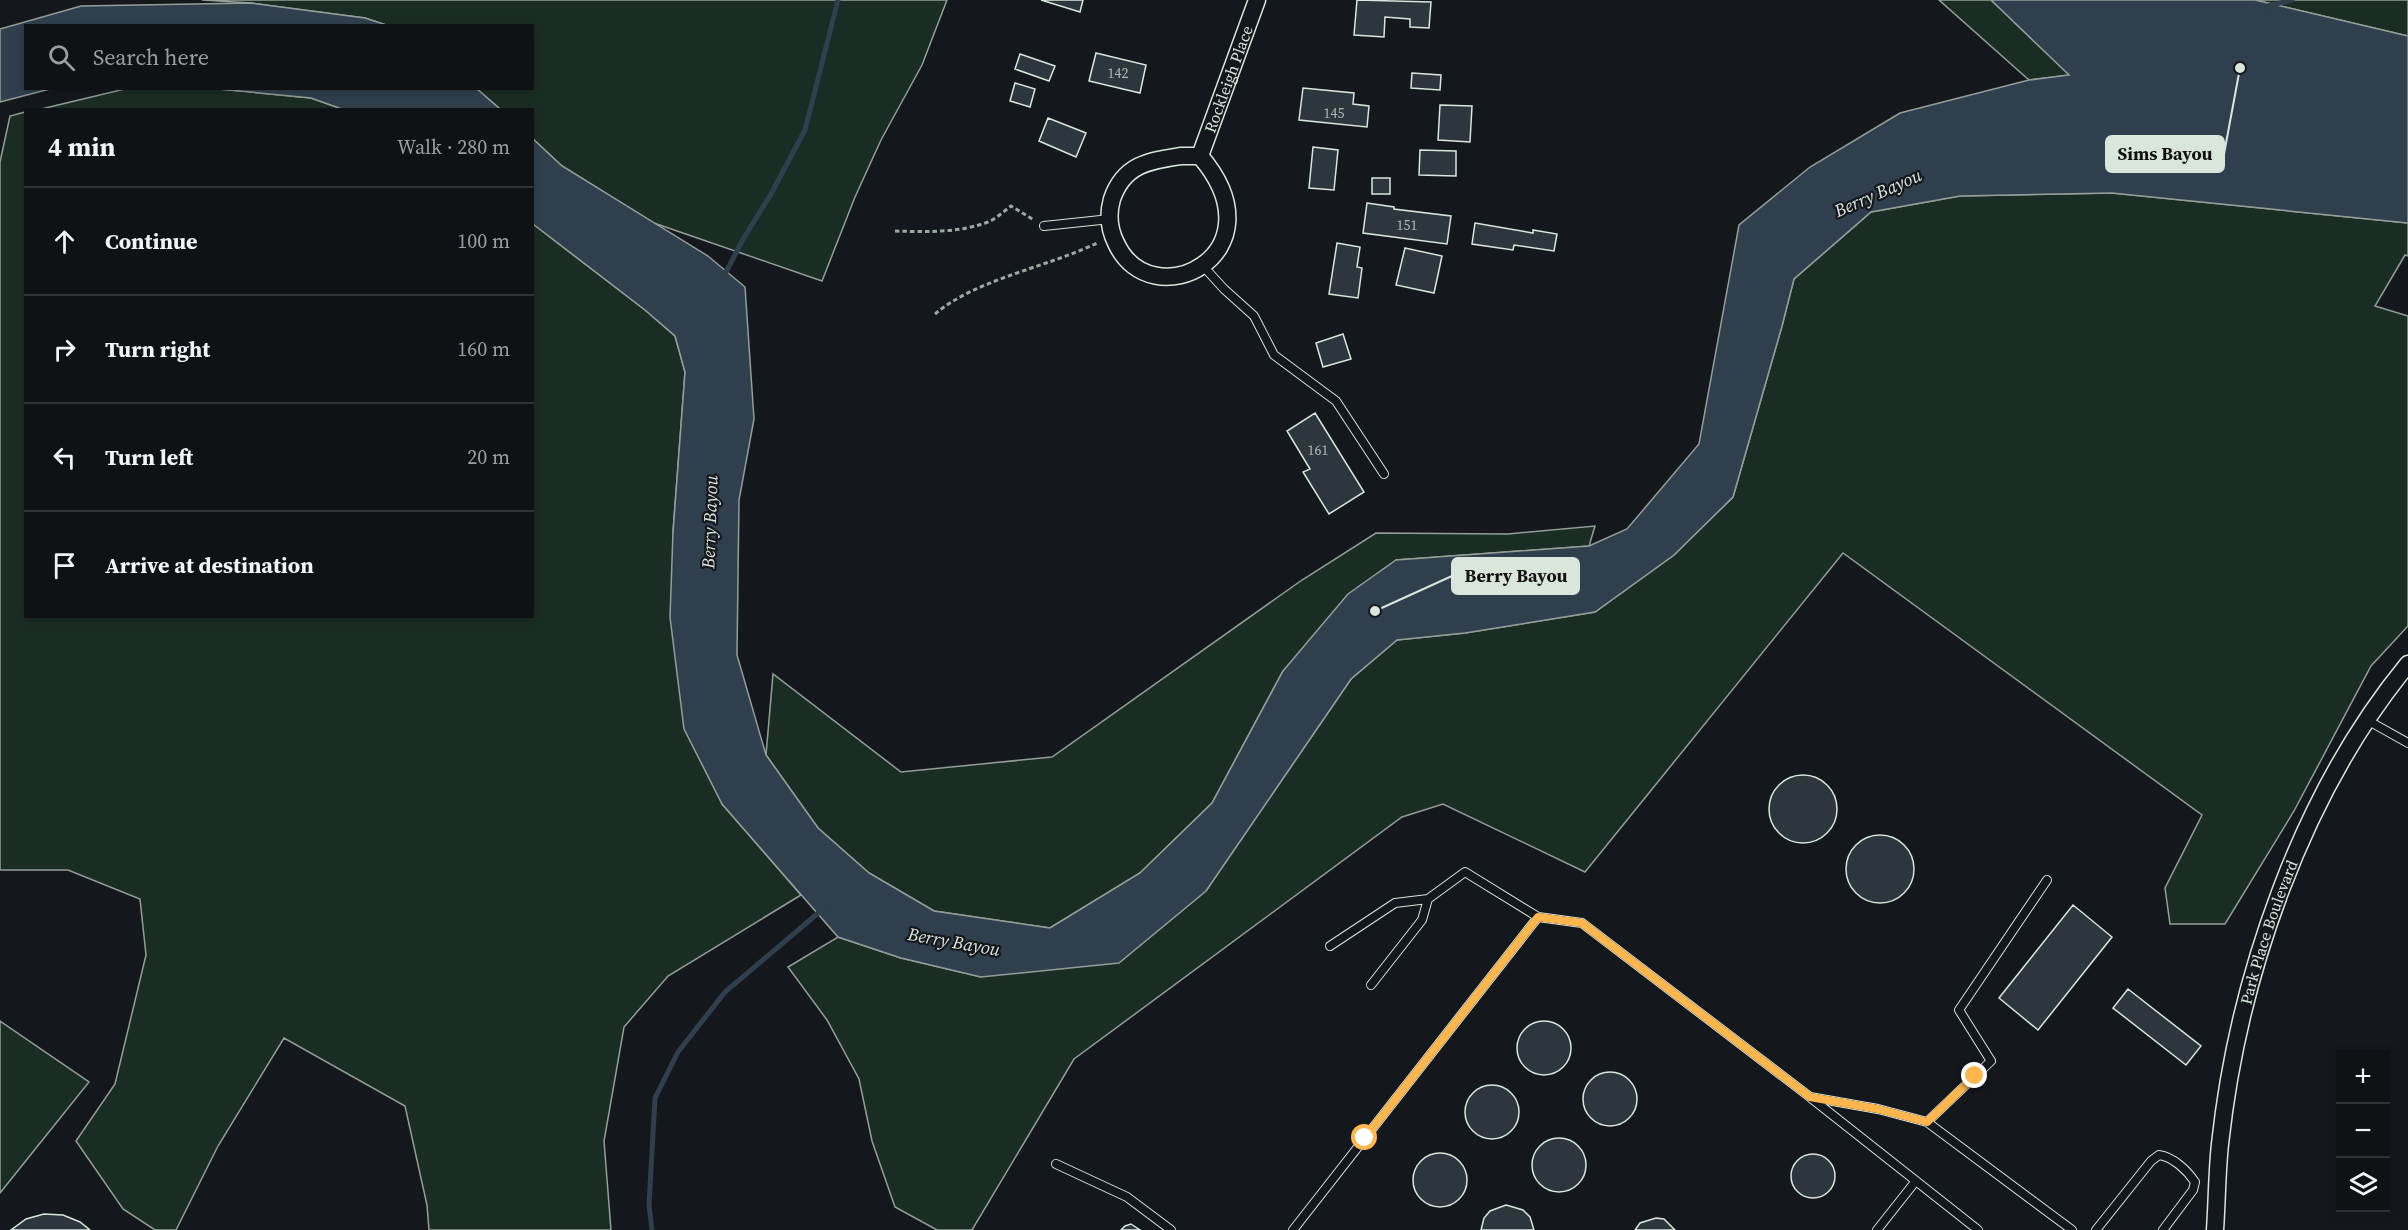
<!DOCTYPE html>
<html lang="en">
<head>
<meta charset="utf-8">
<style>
  body { margin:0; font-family:"Source Serif 4",serif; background:#181b1e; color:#f1f3f6 }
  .controls { position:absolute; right:18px; bottom:18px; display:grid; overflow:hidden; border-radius:0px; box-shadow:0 3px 9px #0003 }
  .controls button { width:54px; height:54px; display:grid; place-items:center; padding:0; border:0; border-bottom:2px solid #2f3234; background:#0f1215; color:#f1f3f6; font:30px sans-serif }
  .stop { position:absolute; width:18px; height:18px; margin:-14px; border:4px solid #ffb74d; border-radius:50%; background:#fff }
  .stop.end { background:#ffb74d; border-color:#fff; box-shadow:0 2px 6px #0008 }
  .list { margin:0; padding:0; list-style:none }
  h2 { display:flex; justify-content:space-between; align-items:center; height:78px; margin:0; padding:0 24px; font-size:26px }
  h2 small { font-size:20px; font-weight:400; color:#9b9ea0 }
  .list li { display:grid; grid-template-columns:39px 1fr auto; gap:18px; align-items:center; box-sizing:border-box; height:108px; padding:0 24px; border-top:2px solid #2f3234 }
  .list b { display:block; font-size:22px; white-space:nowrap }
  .list em { font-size:20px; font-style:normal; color:#9b9ea0 }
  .icon { flex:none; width:33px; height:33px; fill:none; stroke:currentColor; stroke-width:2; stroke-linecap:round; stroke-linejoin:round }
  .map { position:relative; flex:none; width:2408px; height:1230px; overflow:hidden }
  .search { position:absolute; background:#0f1215; box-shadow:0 3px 9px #0003; left:24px; top:24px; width:510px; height:66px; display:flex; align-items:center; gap:15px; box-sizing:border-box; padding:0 21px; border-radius:0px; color:#9b9ea0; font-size:22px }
  .panel { position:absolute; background:#0f1215; box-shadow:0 3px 9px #0003; left:24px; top:108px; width:510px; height:510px; border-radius:0px }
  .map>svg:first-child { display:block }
</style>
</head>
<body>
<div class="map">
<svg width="2408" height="1230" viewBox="0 0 2408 1230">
  <rect width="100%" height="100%" fill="#14181c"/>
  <path fill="#1a2d24" stroke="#939e99" stroke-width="1.5" d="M202,0H947L922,65L881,140L855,197L822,281L651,222L562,166L533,139L532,110L500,109L477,89L532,88V26L386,25L365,18L251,3Z
    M1939,0H1991L2070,75L2029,80Z
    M2255,0H2408V36Z
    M129,88L219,89L311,98L342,109L37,110Z
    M25,112L26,616H532L533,224L645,310L675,336L685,372L673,532L722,804L801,895L668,976L624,1027L604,1141L611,1230H429L427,1205L405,1106L284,1038L218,1146L176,1230H155L123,1209L76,1141L115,1084L146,955L140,899L68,870H0V162L10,116Z
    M2112,193L2408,223V256L2405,255L2375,306L2408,316V626L2371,666L2294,811L2225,924H2170L2165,888L2202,815L1843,553L1585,872L1443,804L1402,817L1074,1059L972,1230H937L895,1207L872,1141L859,1079L827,1020L788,967L838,937L901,958L981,977L1206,891L1351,679L1397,640L1465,633L1595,612L1674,555L1733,497L1782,326L1794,279L1871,212L1960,196Z
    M1595,526L1589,546L1396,560L1283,671L1212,803L1140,873L1050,928L934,911L869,873L818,828L766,755L773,674L901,772L1052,757L1302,580L1376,533L1508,534Z
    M0,1021L89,1082L0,1193Z"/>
  <path fill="#2f3f4d" stroke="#939e99" stroke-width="1.5" d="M1991,0H2255L2408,36V223L2112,193L1960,196L1871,212L1794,279L1782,326L1733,497L1674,555L1595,612L1465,633L1397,640L1351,679L1206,891L1119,963L981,977L901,958L838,937L722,804L684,729L670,617L673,532L685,372L675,336L645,310L533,224V139L562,166L708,256L745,287L754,419L739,500L737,655L766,755L818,828L869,873L934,911L1050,928L1140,873L1212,803L1283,671L1348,594L1396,560L1589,546L1627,529L1699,444L1739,225L1810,167L1900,113L2029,80L2069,75Z
    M251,3L365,18L386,25L26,26V88L50,89L0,102V29L81,6Z
    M219,89H477L500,109H342L311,98Z"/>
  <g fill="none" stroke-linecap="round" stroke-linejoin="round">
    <path stroke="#2f3f4d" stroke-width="5" d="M2268,6L2292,0
      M723,278L742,241L771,194L805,130L838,0
      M652,1230L649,1205L655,1098L678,1052L725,992L823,909"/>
  </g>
  <path fill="#2c363c" stroke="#d8e6dc" stroke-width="1.5" d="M1041,0H1083L1080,12Z
    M1357,0L1431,2L1429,28L1410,27V19L1385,17L1384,37L1354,35Z
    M1096,53L1146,65L1140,93L1089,81Z
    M1020,54L1055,66L1049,81L1015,69Z
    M1412,73L1441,75L1440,90L1411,88Z
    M1015,83L1035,89L1030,107L1010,101Z
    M1303,88L1354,93L1353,104L1369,106L1367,127L1299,120Z
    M1440,105L1472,106L1470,142L1438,140Z
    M1048,118L1086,133L1076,157L1039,141Z
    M1313,147L1338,150L1334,190L1309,188Z
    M1420,150L1456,151V176L1419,175Z
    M1372,178H1390V194H1372Z
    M1367,203L1394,207V209L1451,216L1447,244L1363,233Z
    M1475,223L1533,233V230L1557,234L1554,251L1514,245L1513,250L1472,244Z
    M1337,243L1360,247L1357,267L1362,268L1358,298L1329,294Z
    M1405,248L1442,256L1434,293L1396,285Z
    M1343,334L1351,359L1323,367L1316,343Z
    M1315,413L1364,492L1329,514L1303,472L1310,469L1287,431Z
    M1769 809a34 34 0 1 1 68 0a34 34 0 1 1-68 0Z
    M1846 869a34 34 0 1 1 68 0a34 34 0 1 1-68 0Z
    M2073,905L2112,937L2038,1030L1999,998Z
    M2128,989L2201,1046L2186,1065L2113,1008Z
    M1517 1048a27 27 0 1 1 54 0a27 27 0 1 1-54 0Z
    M1583 1099a27 27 0 1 1 54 0a27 27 0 1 1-54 0Z
    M1465 1112a27 27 0 1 1 54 0a27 27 0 1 1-54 0Z
    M1532 1165a27 27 0 1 1 54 0a27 27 0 1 1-54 0Z
    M1413 1180a27 27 0 1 1 54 0a27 27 0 1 1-54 0Z
    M1791 1176a22 22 0 1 1 44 0a22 22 0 1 1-44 0Z
    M1506,1205L1523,1210L1530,1217L1534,1230H1481L1484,1218L1490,1211Z
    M44,1214L63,1215L80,1222L90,1230H11L26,1219Z
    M1656,1218L1664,1219L1675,1230H1635L1640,1223Z
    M1131,1224L1140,1230H1121L1125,1226Z"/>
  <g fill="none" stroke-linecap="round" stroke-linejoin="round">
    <g stroke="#d8e6dc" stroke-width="10">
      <path id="lane" d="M1044,226L1110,219
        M1203,266L1224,289L1254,316L1274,355L1336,401L1384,474
        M2367,720L2408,743
        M1330,946L1395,903L1428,899
        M1371,985L1422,920L1428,899L1465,872L1538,917
        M1811,1098L1978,1230
        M1927,1122L2072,1230
        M1056,1164L1127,1197L1171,1230
        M1293,1230L1538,917L1582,923L1810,1097L1878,1109L1927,1122L1991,1061L1959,1010L2047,880
        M1877,1230L1915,1182
        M2096,1230L2151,1161L2159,1155C2173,1157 2187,1170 2195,1182L2193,1190L2163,1230"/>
    </g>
    <g stroke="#d8e6dc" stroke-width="19">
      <g id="street">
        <path d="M1181,156H1200C1284,254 1151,320 1116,243C1109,229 1108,213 1112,199C1124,164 1149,161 1181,156Z"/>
        <path id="s1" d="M1200,156L1257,0"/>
        <path id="s2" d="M2215,1230C2217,1201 2217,1172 2220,1144C2238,978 2301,794 2408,664"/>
      </g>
    </g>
    <path stroke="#9da8a2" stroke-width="3" stroke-dasharray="4.5 3" stroke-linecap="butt" d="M895,231C925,232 959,233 988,222C996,219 1004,211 1011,206L1034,220
      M935,314C976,279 1048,267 1097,243"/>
    <use href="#lane" stroke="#14181c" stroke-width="8"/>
    <use href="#street" stroke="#14181c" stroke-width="16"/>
  </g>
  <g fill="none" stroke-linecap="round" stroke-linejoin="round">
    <path stroke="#ffb74d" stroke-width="8" d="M1365,1138L1538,917L1582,923L1810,1097L1878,1109L1927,1122L1975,1076"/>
  </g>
  <g text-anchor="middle" stroke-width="4.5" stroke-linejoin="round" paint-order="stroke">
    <g font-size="14" fill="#adbab4">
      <text x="1118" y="78">142</text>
      <text x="1334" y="118">145</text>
      <text x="1407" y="230">151</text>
      <text x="1318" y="455">161</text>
    </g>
    <g font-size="16" fill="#d8e6dc" stroke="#14181c">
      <text dy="6" stroke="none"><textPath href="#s1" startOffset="82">Rockleigh Place</textPath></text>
      <text dy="6" stroke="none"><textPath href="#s2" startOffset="304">Park Place Boulevard</textPath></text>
    </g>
    <g font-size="18" font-style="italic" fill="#d8e6dc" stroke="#14181c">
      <text transform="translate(1878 193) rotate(-24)" y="6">Berry Bayou</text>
      <text transform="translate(710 522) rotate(-88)" y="6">Berry Bayou</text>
      <text transform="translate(954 942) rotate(10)" y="6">Berry Bayou</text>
    </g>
  </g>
  <path fill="none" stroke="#d8e6dc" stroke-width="2" d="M2240 68L2224 154M1375 611L1452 576"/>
  <g fill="#d8e6dc" stroke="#14181c" stroke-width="2">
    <circle cx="2240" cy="68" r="6"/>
    <circle cx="1375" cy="611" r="6"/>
  </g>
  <g fill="#d8e6dc" stroke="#d8e6dc" stroke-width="2">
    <rect x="2106" y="136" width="118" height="36" rx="6"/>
    <rect x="1452" y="558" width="127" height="36" rx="6"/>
  </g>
  <g font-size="18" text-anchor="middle" font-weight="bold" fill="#111">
    <text x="2165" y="160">Sims Bayou</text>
    <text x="1516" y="582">Berry Bayou</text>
  </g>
</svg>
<div class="controls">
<button>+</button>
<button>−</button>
<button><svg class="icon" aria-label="layers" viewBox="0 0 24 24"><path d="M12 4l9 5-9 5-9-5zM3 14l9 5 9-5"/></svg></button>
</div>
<div class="stop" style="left:1365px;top:1138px"></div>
<div class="stop end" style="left:1975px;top:1076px"></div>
<div class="search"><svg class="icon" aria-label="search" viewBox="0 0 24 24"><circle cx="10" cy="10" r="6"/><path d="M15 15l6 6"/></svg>Search here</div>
<section class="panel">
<h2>4 min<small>Walk · 280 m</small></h2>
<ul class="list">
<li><svg class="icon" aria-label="ahead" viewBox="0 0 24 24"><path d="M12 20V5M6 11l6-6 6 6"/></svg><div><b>Continue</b></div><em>100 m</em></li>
<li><svg class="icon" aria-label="right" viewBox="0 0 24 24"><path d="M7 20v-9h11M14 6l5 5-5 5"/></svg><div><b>Turn right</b></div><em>160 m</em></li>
<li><svg class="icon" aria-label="left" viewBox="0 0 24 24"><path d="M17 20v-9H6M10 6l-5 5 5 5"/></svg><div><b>Turn left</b></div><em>20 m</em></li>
<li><svg class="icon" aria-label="arrive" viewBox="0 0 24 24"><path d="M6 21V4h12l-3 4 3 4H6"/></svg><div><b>Arrive at destination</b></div></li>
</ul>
</section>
</div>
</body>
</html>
